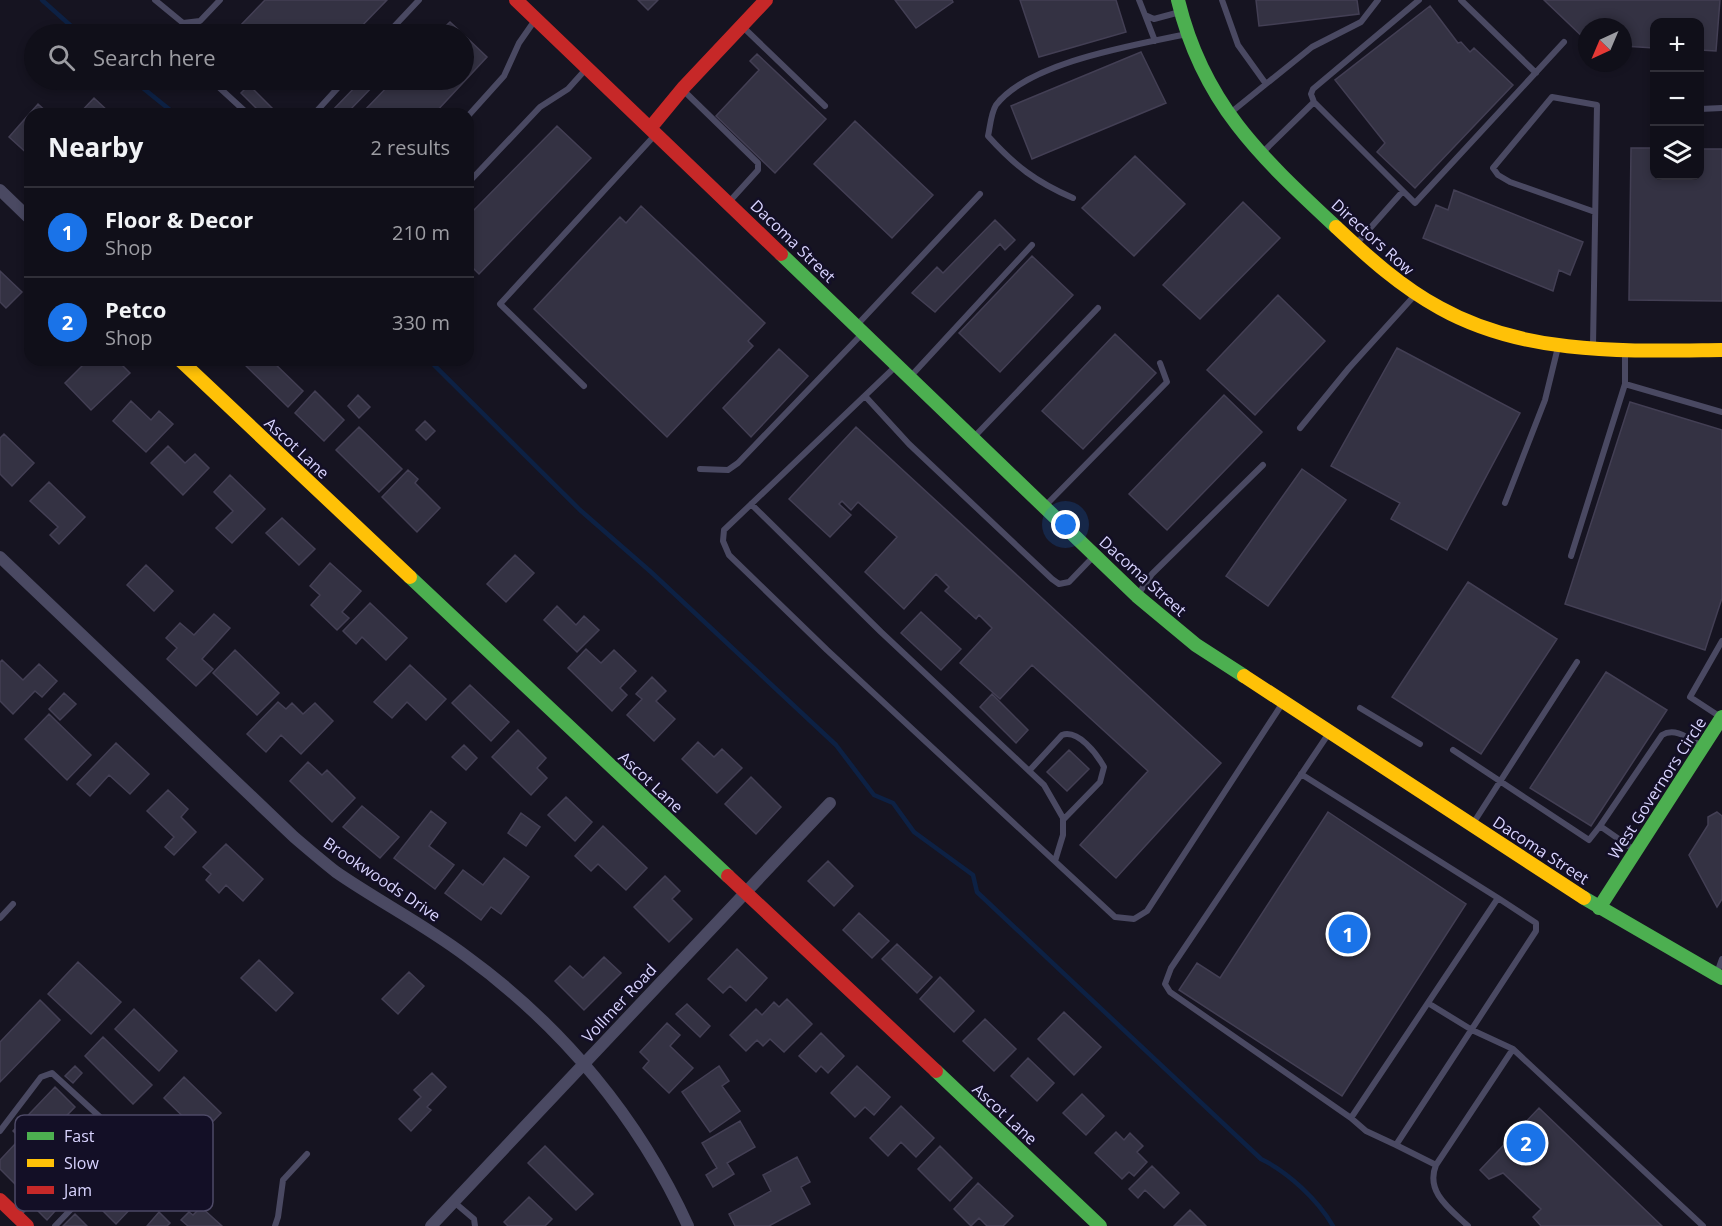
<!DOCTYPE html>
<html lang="en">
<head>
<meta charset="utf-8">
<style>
  body { margin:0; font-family:"Open Sans",sans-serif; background:#1e1d26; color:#f1f3f6 }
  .controls { position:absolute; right:18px; top:18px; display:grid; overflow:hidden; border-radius:12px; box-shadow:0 3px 9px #0003 }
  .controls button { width:54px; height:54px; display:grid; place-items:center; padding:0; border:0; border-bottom:2px solid #302f38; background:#100f19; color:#f1f3f6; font:30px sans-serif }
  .compass { position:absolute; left:1578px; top:18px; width:54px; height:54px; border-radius:50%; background:#100f19; box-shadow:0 3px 9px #0003; rotate:224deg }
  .you { position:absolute; left:1066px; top:525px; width:21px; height:21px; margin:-15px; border:4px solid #fff; border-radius:50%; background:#1a73e8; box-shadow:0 0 0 9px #1a73e833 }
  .badge { display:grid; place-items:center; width:39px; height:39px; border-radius:50%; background:#1a73e8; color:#fff; font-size:20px; font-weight:700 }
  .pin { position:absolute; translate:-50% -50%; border:3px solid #fff; box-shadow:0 2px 6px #0006 }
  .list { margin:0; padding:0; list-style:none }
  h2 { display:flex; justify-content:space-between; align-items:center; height:78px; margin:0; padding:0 24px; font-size:26px }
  h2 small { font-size:20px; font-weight:400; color:#9c9ca2 }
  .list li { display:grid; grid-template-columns:39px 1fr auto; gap:18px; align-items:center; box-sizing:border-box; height:90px; padding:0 24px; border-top:2px solid #302f38 }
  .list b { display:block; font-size:22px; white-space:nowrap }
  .list p { margin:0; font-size:20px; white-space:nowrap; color:#9c9ca2 }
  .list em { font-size:20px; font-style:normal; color:#9c9ca2 }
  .icon { flex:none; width:33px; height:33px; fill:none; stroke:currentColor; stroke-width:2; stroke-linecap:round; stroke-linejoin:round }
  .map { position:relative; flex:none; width:1722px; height:1226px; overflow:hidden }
  .search { position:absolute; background:#100f19; box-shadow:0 3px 9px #0003; left:24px; top:24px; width:450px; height:66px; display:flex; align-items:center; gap:15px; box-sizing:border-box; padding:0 21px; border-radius:33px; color:#9c9ca2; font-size:22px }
  .panel { position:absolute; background:#100f19; box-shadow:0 3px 9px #0003; left:24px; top:108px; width:450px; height:258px; border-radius:18px }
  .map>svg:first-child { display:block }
</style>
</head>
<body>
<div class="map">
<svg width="1722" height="1226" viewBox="0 0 1722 1226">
  <rect width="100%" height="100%" fill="#161421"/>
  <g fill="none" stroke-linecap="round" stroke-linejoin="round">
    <path stroke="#0d2144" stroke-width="4.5" d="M42,0L80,34
      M133,80L175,114
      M429,360L580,510L651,572L836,745L874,795L893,803L914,832L973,875L977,892L1261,1159C1288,1172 1318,1200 1333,1226"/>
  </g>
  <path fill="#343243" stroke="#433f54" stroke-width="1.5" d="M265,0H387L354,34H247L239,27Z
    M638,0H658L648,10Z
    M895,0H952L953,2L916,28Z
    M1020,0H1116L1126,32L1039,57Z
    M1256,0H1357L1359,14L1259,26Z
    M1544,0H1720L1716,51L1700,50V22H1654V48L1623,46V27H1587V41Z
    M1430,6L1458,43L1461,42L1470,52L1474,48L1513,85L1415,188L1377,152L1385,143L1335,80Z
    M450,22L463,34H437Z
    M464,35L487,57L434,114H361L394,80H464Z
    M1141,52L1166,103L1032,159L1011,106Z
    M757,54L826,119L775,173L716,116L759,70L750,61Z
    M362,80H379L346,114H329Z
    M249,85L278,114H262L241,93Z
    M94,98L109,112L79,114Z
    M38,104L49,114H30V156L9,137Z
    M855,121L933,195L892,238L814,164Z
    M557,126L591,158L479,274L468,263V216Z
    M1631,148H1654V176H1700V149H1722V301L1629,300Z
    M1135,156L1185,204L1134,256L1082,208Z
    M1454,190L1583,242L1570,275L1559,270L1553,291L1423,238L1436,205L1448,210Z
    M1243,202L1280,238L1200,319L1163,285Z
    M641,206L765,323L748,341L753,346L667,437L534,309L620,217L626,223Z
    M995,220L1015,240L1005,250L1000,244L935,312L912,293L937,267L943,273Z
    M1032,256L1073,295L1000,372L959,333Z
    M0,271L22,292L6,308L0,302Z
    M1278,295L1325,341L1255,415L1207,370Z
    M1115,334L1156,373L1083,449L1042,411Z
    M1397,348L1520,413L1447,550L1391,519L1400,503L1331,466Z
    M779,349L808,376L751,437L723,408Z
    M88,360H102L105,363L117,360L130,373L91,410L65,383Z
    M247,360H271L303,391L288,407L244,364Z
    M315,391L344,420L324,441L295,413Z
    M358,395L370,407L359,418L348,406Z
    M1224,395L1262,432L1167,530L1129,494Z
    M131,401L151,420L159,411L173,424L146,452L113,421Z
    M1630,402L1722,430V598L1705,650L1565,604Z
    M425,421L435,431L426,440L416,430Z
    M359,427L402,469L379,492L336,450Z
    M856,427L1221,763L1116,878L1080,845L1148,771L1032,665L1000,699L960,663L992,628L979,615L976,619L945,591L949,587L936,574L904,609L865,572L897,537L858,502L851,510L842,501L839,504L851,515L830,537L789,499Z
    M4,434L34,463L12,486L0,474V438Z
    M168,446L185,463L195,454L209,468L183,495L151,463Z
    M1302,469L1346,500L1268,606L1226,576Z
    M408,470L418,479L415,483L440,508L417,532L382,497Z
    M230,475L265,509L232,543L216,528L233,511L214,492Z
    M49,482L85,517L59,544L50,535L58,527L30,501Z
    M282,518L315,549L299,565L266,533Z
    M515,555L534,573L506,602L487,584Z
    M330,563L361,591L342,612L349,618L337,630L311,605L320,595L310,586Z
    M146,565L173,591L154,611L127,585Z
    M1468,582L1557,639L1481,754L1392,697Z
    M370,603L407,638L386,660L362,637L356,644L343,631Z
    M557,606L576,625L584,616L599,630L577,652L544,620Z
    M921,612L961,649L941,670L901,633Z
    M214,614L230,628L202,659L213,669L196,686L167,659L177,648L166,638L180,623L194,635Z
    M586,649L601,663L614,650L636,671L620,688L627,695L612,711L568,668Z
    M235,650L279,693L257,715L213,673Z
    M2,660L23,680L39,664L57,681L42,697L35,691L13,714L0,701V662Z
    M410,665L446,699L426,720L407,702L392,718L374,702Z
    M1606,672L1667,710L1591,826L1530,788Z
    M652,677L666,691L656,701L675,719L654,741L627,715L642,699L636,694Z
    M470,685L509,722L491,741L452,703Z
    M64,693L76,704L60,720L49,709Z
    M992,694L1028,730L1016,743L980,707Z
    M278,702L286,709L292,703L303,714L315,703L333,721L301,754L281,735L266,752L247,734Z
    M49,714L91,755L67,780L25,739Z
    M518,730L546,758L537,768L547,778L531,795L492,757Z
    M698,742L714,757L722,749L742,768L717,793L682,759Z
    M116,743L149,774L130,794L109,775L90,796L77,784Z
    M464,745L477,758L466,770L452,757Z
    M1069,750L1089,769L1067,791L1047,772Z
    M308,762L322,775L327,770L355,798L332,822L290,781Z
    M751,777L781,807L756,834L725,804Z
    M168,790L188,809L181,817L196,832L174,855L165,847L174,837L147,811Z
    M566,797L592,822L575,841L548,815Z
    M362,806L399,837L380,858L343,827Z
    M431,811L446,823L429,846L454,865L435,889L394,858Z
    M1328,812L1466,904L1342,1096L1179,990L1197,963L1220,978Z
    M1717,812L1722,816V899L1717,907L1689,855L1708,825V817Z
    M521,813L540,827L526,846L508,833Z
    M603,826L647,868L626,890L598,864L591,871L575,856Z
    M226,844L263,879L243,901L226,885L219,893L206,880L211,874L203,867Z
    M504,858L529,877L501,914L491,907L481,920L445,893L463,870L483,885Z
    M828,861L853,886L834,906L808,881Z
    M665,876L680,891L672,899L692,919L669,942L634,907Z
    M859,913L889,941L872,958L843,930Z
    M897,944L932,977L917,993L882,959Z
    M737,949L767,978L746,1001L730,986L723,993L708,979Z
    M604,957L621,973L584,1010L555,981L570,966L583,978Z
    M259,960L293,993L276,1011L241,978Z
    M78,962L121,1002L91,1034L48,994Z
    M409,972L424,986L398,1014L382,999Z
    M940,977L974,1011L954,1032L920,999Z
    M787,999L812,1024L784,1052L770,1039L763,1046L757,1040L746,1051L730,1035L756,1009L762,1015L774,1002L779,1007Z
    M40,1000L60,1020L0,1082V1042Z
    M687,1004L710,1026L700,1037L676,1014Z
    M134,1009L177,1051L159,1071L115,1029Z
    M1064,1012L1101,1047L1074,1075L1038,1039Z
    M985,1019L1016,1049L994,1071L963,1041Z
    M667,1023L680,1035L670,1046L693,1068L669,1093L643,1068L649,1061L640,1052Z
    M821,1033L844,1056L828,1073L821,1066L816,1072L799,1056Z
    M103,1037L152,1085L133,1104L85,1056Z
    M1028,1058L1054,1083L1037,1101L1011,1076Z
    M75,1066L82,1073L73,1083L65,1076Z
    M719,1066L729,1081L722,1086L740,1111L710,1132L682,1092Z
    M857,1066L890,1097L874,1115L865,1107L855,1117L831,1093Z
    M432,1073L446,1087L427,1107L431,1110L411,1131L399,1119L421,1097L414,1090Z
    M184,1077L221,1113L201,1134L164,1098Z
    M55,1087L75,1107L33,1150L13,1131Z
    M1082,1094L1104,1116L1086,1135L1063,1113Z
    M901,1106L934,1138L916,1157L901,1142L888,1156L870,1138Z
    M1539,1108L1662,1226H1541L1533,1217L1541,1209L1503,1173L1489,1179L1480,1170Z
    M174,1119L196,1140L116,1224L94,1202Z
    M740,1121L755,1147L727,1163L734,1174L713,1187L706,1175L717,1168L702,1143Z
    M1116,1132L1124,1140L1130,1133L1143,1146L1137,1152L1147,1162L1134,1176L1129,1172L1122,1179L1095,1153Z
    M15,1144L45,1173L25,1194L0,1169V1160Z
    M545,1146L593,1194L576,1210L528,1163Z
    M940,1146L972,1178L950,1201L918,1169Z
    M797,1157L810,1182L801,1187L810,1204L769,1226H735L729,1214L771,1191L763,1175Z
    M1152,1166L1179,1193L1164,1208L1145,1190L1138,1198L1129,1189Z
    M978,1183L1013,1216L1003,1226H987L979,1218L971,1226L954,1209Z
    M56,1191L65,1200L47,1220L37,1210Z
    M529,1197L552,1219L545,1226H508L504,1222Z
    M201,1207L222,1226H188L181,1220L189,1212L193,1215Z
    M1190,1210L1206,1226H1174Z
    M159,1212L170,1223L167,1226H147Z
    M75,1214L87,1226H63Z"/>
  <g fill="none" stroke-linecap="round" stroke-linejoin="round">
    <path stroke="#4a4962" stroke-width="6" d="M155,0L183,23L200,21L220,0
      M1139,0L1145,15L1154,19L1180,12
      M1222,0L1238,45L1266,84L1229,114
      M1461,0L1536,73
      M1145,15L1155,41
      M744,28L825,106
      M387,34L419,0
      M211,80L248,114
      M1266,84L1312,47L1361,22L1378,0
      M683,90L758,163V170L729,202
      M1314,102L1311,94L1313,89L1419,0
      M1700,109L1722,108
      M314,114L345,80
      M468,116L504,76L519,43L535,20
      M1263,152L1314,102L1403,191L1357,243
      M468,183L540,107L568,89L586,69
      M1403,191L1415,203L1564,42
      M1073,198C1036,182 1015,166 988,136C990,127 991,113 996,105C1029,62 1135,45 1187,34
      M857,325L980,194
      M1593,346L1597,105L1552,97L1493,168L1498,175L1510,182L1595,212
      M895,367L724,530L723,541L729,555L827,650L1115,917L1134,919L1147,911L1282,704
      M911,376L1032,245
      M1625,384L1722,412
      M584,386L500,304L655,135
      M865,396L909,444L1052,579L1059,584L1069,582L1094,556
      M1300,428L1349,368L1415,295
      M974,437L1098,308
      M700,469L728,470L738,463L861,335
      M1505,503L1545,400L1558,347
      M751,504L881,632L1044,785L1063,818V835L1055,861
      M1045,506L1167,382L1160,363
      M1571,556L1625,384V351
      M1139,593L1152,574L1263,465
      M1360,708L1420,744
      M1719,716L1690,697L1722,641
      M1329,733L1171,968L1165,984L1170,992L1351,1118L1498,898L1536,923V931L1396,1145L1436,1165
      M1453,750L1589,840L1600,826L1633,849
      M1029,771L1062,735C1078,729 1097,754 1104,767L1100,782L1063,820
      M1301,774L1498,898
      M1474,822L1577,662
      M1600,826L1662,735C1675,727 1688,738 1700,745
      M0,918L13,904
      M1717,973L1722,959
      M1428,1003L1472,1030L1513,1049L1703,1226
      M1351,1118L1366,1131L1396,1145
      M0,1131L41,1077L52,1073L100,1117V1127L19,1214
      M454,1202L474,1219L475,1226
      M55,1226L149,1128
      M275,1226L278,1217L283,1180L307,1154
      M1468,1226C1450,1209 1425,1192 1436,1165L1513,1049"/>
    <path stroke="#4a4962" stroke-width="12" d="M0,190L30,219
      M0,557L294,837C308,849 322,861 336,872C378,901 425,925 466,956C562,1026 639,1118 688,1226
      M431,1226L830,803"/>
    <path stroke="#4caf50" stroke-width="14" d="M1178,0C1203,104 1261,157 1336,227
      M781,254L1137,596L1196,645L1244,676
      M410,577L728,876
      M1584,898L1722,978
      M1599,908L1722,717
      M936,1071L1100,1226"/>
    <path stroke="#ffc107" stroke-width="14" d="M1336,227C1368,257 1401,287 1440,308C1526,356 1627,351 1722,350
      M180,360L410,577
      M1244,676L1584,898"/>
    <path stroke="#c62828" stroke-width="14" d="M516,0L781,254
      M651,127L684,87L766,0
      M728,876L936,1071
      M0,1200L27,1226"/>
  </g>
  <g text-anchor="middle" stroke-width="5" stroke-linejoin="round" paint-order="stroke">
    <g font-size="16" fill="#d9d4ff" stroke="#130f26">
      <text transform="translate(1373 237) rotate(42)" y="6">Directors Row</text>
      <text transform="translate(793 241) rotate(44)" y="6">Dacoma Street</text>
      <text transform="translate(297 448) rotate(43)" y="6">Ascot Lane</text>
      <text transform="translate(1143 576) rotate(42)" y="6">Dacoma Street</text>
      <text transform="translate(651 782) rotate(43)" y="6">Ascot Lane</text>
      <text transform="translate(1657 788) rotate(-57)" y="6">West Governors Circle</text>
      <text transform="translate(1541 850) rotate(33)" y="6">Dacoma Street</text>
      <text transform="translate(382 879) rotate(34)" y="6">Brookwoods Drive</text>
      <text transform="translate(619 1003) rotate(-47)" y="6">Vollmer Road</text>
      <text transform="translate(1005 1114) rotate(43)" y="6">Ascot Lane</text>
    </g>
  </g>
  <rect x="15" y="1115" width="198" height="96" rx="9" fill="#130f26" stroke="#4e4a67" stroke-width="1.5"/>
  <rect x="27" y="1132" width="27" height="8" fill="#4caf50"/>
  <rect x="27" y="1159" width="27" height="8" fill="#ffc107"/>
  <rect x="27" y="1186" width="27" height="8" fill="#c62828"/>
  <g font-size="16" fill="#d9d4ff">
    <text x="64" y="1142">Fast</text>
    <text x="64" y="1169">Slow</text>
    <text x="64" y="1196">Jam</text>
  </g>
</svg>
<div class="controls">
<button>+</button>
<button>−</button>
<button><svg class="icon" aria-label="layers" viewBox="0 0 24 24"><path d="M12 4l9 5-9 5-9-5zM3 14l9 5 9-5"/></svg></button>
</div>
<svg class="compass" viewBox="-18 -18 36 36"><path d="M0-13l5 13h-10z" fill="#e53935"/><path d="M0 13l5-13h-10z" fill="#9c9ca2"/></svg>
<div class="you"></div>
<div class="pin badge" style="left:1348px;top:934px">1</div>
<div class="pin badge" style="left:1526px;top:1143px">2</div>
<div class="search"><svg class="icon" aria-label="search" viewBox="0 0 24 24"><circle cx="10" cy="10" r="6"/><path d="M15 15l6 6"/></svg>Search here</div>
<section class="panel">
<h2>Nearby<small>2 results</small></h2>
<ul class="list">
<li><span class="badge">1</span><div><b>Floor &amp; Decor</b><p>Shop</p></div><em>210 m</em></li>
<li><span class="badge">2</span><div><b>Petco</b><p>Shop</p></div><em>330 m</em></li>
</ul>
</section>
</div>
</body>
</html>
